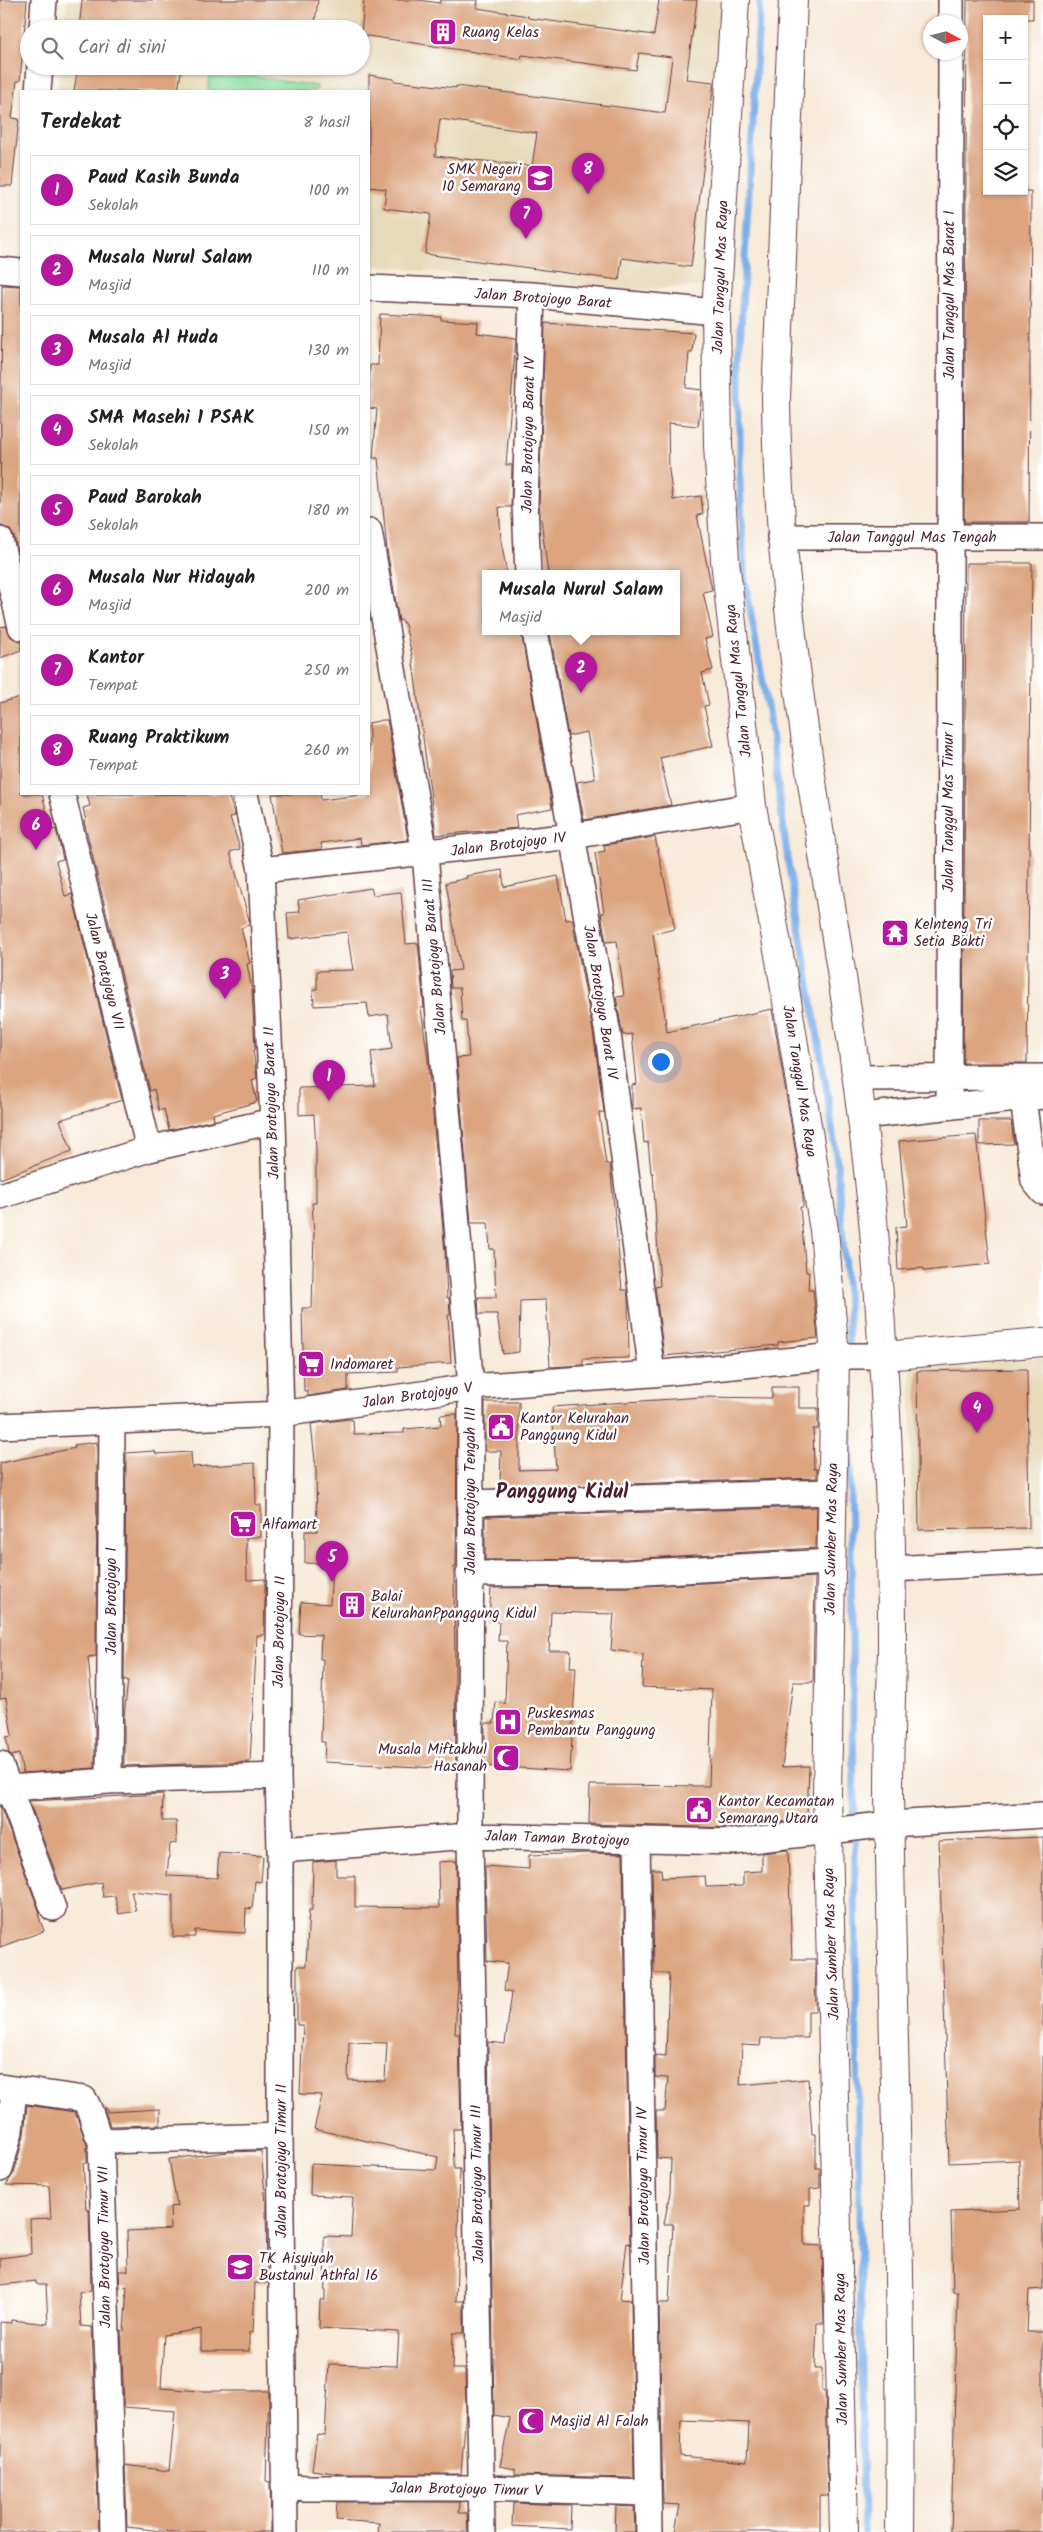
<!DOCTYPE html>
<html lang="id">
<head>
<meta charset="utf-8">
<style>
  body { margin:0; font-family:Kalam,sans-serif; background:#f6f6f6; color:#222 }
  .controls { position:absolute; right:15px; top:15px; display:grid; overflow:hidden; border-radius:0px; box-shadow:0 1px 4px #0004 }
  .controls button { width:45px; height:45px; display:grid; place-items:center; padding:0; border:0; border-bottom:1px solid #e0e0e0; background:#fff; color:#222; font:25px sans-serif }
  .compass { position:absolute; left:923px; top:15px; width:45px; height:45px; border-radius:50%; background:#fff; box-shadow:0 1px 4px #0004; rotate:97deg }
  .you { position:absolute; left:660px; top:1061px; width:18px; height:18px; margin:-12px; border:4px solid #fff; border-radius:50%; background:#1a73e8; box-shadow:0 0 0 8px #1a73e833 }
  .badge { display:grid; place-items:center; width:32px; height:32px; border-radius:50%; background:#b5179e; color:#fff; font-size:16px; font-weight:700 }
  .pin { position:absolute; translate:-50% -41px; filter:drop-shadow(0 1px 2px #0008) }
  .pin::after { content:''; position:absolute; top:26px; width:18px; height:15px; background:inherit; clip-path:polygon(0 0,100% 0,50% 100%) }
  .popup { position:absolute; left:482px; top:570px; width:198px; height:65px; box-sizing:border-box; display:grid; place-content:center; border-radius:0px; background:#fff; filter:drop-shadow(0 1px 4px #0005); font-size:16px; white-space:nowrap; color:#767676 }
  .popup b { font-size:19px; color:#222 }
  .popup::after { content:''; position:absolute; left:50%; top:100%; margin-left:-10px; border:10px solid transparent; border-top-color:#fff }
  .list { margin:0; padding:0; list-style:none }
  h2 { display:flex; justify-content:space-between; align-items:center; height:65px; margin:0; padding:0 20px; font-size:21px }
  h2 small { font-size:16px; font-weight:400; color:#767676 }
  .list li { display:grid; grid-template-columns:32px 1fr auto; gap:15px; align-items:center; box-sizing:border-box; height:70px; margin:0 10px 10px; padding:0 10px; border:1px solid #e0e0e0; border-radius:0px }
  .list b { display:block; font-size:19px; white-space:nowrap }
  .list p { margin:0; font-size:16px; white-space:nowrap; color:#767676 }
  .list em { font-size:16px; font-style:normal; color:#767676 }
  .icon { flex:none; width:28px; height:28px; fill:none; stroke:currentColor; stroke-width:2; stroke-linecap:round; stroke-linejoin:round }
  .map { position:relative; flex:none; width:1043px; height:2532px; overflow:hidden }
  .search { position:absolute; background:#fff; box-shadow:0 1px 4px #0004; left:20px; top:20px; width:350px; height:55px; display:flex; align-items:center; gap:12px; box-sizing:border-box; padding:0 18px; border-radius:28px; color:#767676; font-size:19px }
  .panel { position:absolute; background:#fff; box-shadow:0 1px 4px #0004; left:20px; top:90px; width:350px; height:705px; border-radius:0px }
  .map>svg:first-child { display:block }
</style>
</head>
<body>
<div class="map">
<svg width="1043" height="2532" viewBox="0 0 1043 2532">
  <rect width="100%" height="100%" fill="#fff"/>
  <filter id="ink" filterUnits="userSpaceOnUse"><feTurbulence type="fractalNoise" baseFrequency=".02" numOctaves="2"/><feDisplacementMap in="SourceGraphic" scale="10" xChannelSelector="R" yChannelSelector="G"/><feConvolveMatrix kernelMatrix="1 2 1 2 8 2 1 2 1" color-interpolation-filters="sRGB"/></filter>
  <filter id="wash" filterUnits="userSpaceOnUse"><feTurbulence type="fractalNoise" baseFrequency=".0096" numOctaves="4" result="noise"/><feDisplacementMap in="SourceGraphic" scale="20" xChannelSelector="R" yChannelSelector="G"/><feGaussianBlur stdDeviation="1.12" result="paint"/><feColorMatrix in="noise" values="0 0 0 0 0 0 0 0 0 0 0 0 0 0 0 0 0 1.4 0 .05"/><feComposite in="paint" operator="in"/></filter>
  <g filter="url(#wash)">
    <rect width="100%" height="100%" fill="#f7ead8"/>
    <path fill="#e7daba" d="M67,0H725L705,286L614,291L369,265V91H57L60,66H361V29H64Z
      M1043,1358V1510L1035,1511V1533L911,1534V1360Z"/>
    <path fill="#87da9b" stroke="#687c63" d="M211,70L317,86L316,91H208Z"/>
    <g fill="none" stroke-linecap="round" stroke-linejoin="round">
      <path stroke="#7cafe8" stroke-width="7" d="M760,0L740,344V479L744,574L768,711L788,862L827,1091L837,1162L848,1305L863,2532"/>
    </g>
    <g id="blocks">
      <path fill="#dca580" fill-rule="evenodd" d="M0,0H27L20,81H17L12,118L19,119L12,186H0Z
        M82,0H318L314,29H79Z
        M364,0H419L440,3V0H478L477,8L528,16V18L654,35L659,0H697L686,79L714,82L691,267L622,258L619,280L425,254L431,214L384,208L386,189L369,187V75L394,79V81L456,88V86L665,113L672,57L639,53L636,70L522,55L521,59L361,35ZM440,119L537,133L532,166L435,156Z
        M967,0H1033V19H987V191H1031L1029,522H964Z
        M78,66H182L178,91H74Z
        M2,285L21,286V567L14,536L10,530L1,526L0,522Z
        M380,314L441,317V320L478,322L477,333L516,338L506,465H512L511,507H499L501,540L507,574H486V632H521L552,808L515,815L517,828L436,835L412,655L405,625L402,620L399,621L387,549L378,458H373L377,409L369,408V386L370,365H378Z
        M545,323L694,333L692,352H689L686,388L702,390L698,426L668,423L669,470L673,500L701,496L703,514L697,515L712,590L703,592L713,637L705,639L713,670L702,673L709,705L704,706L713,746L660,758L671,805L584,820L577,782L595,779L587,732L568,736L550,632H676V574H548L539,504Z
        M966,563H1032L1027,1063H963Z
        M6,626L11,637L21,641V650L0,658V627Z
        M17,698L21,710V794H42L51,830L56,829L63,859L56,861L65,896L72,894L122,1100L60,1120L72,1151L0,1179V703Z
        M383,720H387L408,840L361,845L360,838L321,843L322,849L282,853L272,794H320L321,800L369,794V723Z
        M87,794H228L235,816L230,817L240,849L230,852L249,920V925L241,928L250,963L247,964L252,990L255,1049L253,1050L257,1078L252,1080L257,1102L213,1114L214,1120L169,1130L164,1109L159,1111L154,1089L150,1091L84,821H86L83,808L90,806Z
        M655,837L675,929L653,934L667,1032L772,1009L803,1196V1207H800L806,1272H809L808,1290H813L818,1338L778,1342V1345L664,1356L655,1287L660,1286L653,1173H651L648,1142L644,1143L641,1108L632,1109V1085L637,1084L632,1034L623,1035L616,997L624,996L617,941L606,942L601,913H604L595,853L605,851L604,845Z
        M502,870L504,887L558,876L566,920L572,919L594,1038L604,1112L599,1113L606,1164H610L622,1290H627L628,1299L629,1358L583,1359V1365L550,1367L546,1300L520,1301L519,1352L503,1354L497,1314H479L478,1297H496L494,1249H490L488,1223H471L457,1058L469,1057L466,1021H462L460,988H451L450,971L461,970L446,883L467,878L466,876Z
        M371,888L373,895L401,892L406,944L418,943L424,1008H421L428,1060L445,1253L447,1298H449L450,1315H448L451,1363L398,1367V1372L348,1374V1390L308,1396V1391H304L302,1308H312L314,1233L312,1203H316V1150L314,1114L299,1115V1088L375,1086L371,1052L392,1049L388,1014L369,1017L367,1003L314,1006L313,989H317V971L353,970L347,932L289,939L287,913L300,912L298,900Z
        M979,1121H1011L1014,1144L979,1145Z
        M976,1135L990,1264L924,1271V1268L898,1270L896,1227L907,1226L899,1141Z
        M1027,1369L1029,1528L919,1530L917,1371Z
        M772,1387H799V1408H818V1429H813L814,1469H817V1478L500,1488L501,1451H485V1402H519V1470L556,1469L552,1407L702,1397L772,1398Z
        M457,1414L456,1567H454L456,1769L324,1762L325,1742H321L323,1659H320L321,1635L299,1634L301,1602L330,1604L332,1564L305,1563V1531H317L316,1470L311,1424L349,1419L353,1420L354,1434L404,1433V1429L441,1426L440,1415Z
        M97,1442L96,1656L88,1657L95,1729V1768L23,1773L19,1754L11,1756L9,1753L6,1737L12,1736L6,1698L0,1699V1463L75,1448L74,1445Z
        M155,1451L156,1454L191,1452L192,1467L255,1463L256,1505H261V1537H246L247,1580L265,1579V1599L264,1635H257L250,1762L124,1766V1716L128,1680H124L126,1453Z
        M817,1507L816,1548L627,1559L485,1560V1517Z
        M815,1577L813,1682H793L782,1767L809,1766L807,1819L733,1828L589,1824L590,1785L709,1786L712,1690L642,1687L643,1654L611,1650L614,1614L551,1612L549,1651H571L570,1667H576L570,1771L485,1766V1723H494L496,1702L505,1704L507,1641H498L499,1622L489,1621L491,1588L627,1587Z
        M163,1794L162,1821H176L177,1843L170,1844L167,1876L217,1878L219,1853L263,1856L261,1882L255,1881L252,1909L246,1908L245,1933L195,1930V1937H173V1895L131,1891L136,1911L119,1914L115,1896L103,1897L101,1882L62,1890L29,1801Z
        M0,1806L40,1913L38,1914L44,1931L0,1947Z
        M1043,1837V2289L1029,2290L1027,2332H1043V2532H951L958,2292H953L951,2212L1020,2209L1019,2160L949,2163L939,1841Z
        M788,1850L792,1959H815L816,2011H808V2038H761L760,2046L742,2045L740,2085L808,2079L812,2134H816V2168H820V2188L810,2189V2205H804V2245L822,2246L824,2323H817L815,2369H822V2390L825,2391L828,2495H820V2532H675L680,2505L663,2504L659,2303H669L673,2224H664L670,2192L671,2159L657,2158L656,2111H665L668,2078L655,2077V2055L666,2056L669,1973H654L652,1869H661L662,1878L705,1876L706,1887L743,1886V1872L762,1871V1853ZM681,2420L749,2423L747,2462L680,2456Z
        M589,1853L623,1854L630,2244L627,2243L620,2299L631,2300L634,2478L515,2475V2469L500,2466L510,2418L494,2415L488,2042L505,2044L512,1992L504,1990L508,1963L487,1961L485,1866L529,1869V1855Z
        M336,1860V1876H355V1907L439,1908L438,1862L456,1861L458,1983L455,2034H459L461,2129H453L454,2169H460L456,2301H464V2333H453L452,2369H465L466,2410L461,2474H340L312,2470L317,2434L325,2435L329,2364L397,2366L399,2332L319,2328L320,2300H325L324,2236L351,2237L353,2197L310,2195L311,2164L436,2170L438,2157L314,2129L322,2095L300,2094L303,2025H297V1966H306L309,1910H312L313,1862ZM349,2042L387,2043L385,2081L348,2080Z
        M27,2105L75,2112L87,2145V2163H83L86,2209H89L91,2291L79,2292L81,2326L92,2327L99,2532H0V2322L12,2323V2320L48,2324L46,2284H36V2281L0,2285V2258L31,2254L30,2219L51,2218L49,2186L6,2185L14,2173L24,2135Z
        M104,2108H107V2112L160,2109V2125L110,2126Z
        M261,2151L266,2204L267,2283H255L253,2332H249V2351H201V2329L164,2335L161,2388L200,2391H269L266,2481L270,2482L271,2532H170L127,2527L125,2465L169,2471L175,2411L124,2407L121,2330L124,2331L127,2287L120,2288L119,2271H128L127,2231L171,2229L170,2207L177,2206L169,2159L229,2152Z
        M337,2502H460L459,2513H467L468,2532H378L379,2523L336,2520Z
        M513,2503L571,2505L570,2529L512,2526Z
        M616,2506L634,2507L635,2532H615Z"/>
    </g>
  </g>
  <g filter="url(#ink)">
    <use href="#blocks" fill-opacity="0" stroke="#643d45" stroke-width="1"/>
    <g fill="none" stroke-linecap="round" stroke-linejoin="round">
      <g stroke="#643d45" stroke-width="28">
        <path id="minor" d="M951,22V0
          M42,29L44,0
          M38,91L40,66
          M0,270L21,272
          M369,288L532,295L716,312
          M369,531L425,854L471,1387L470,1836L482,2532
          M780,537H1043
          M0,540L21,627
          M528,574L525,504L532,295
          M535,632L608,1034L652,1374
          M62,794L149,1149
          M245,794L261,870L273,1121L281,1414L278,1776L280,1850V2136L285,2532
          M261,870L573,836L752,806
          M857,1078L1043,1077
          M1023,1099L1034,1181L1043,1192
          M949,1106L951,52
          M863,1116L1043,1096
          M0,1196L149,1149L273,1121
          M0,1426L281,1414L471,1387L652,1374L835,1356H884
          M470,1503L832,1492
          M891,1569L1043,1561
          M469,1574L627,1573L831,1562
          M0,1764L53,1908
          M109,1781L112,1421
          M0,1792L9,1788L109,1781L278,1776
          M637,1840L649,2532
          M280,1850L470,1836L734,1842L890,1824L1043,1815
          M0,2087L84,2099C93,2112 93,2127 101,2141
          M0,2169L10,2131L14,2089
          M284,2486L306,2488H483L648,2493
          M113,2532L101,2141L280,2136"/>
      </g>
      <g stroke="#643d45" stroke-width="30">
        <path id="tertiary" d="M735,0L716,312L718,445L725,560L752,806L783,977L824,1230L835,1356L827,1794L844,2532
          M793,0L776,398C778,678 850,952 874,1231C885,1367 892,1503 892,1639C892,1689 889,1739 889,1790C892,2037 903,2284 900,2532
          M884,1356L1043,1342"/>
      </g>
      <use href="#minor" stroke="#fff" stroke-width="25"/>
      <use href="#tertiary" stroke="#fff" stroke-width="28"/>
    </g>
  </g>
  <defs>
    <g id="building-square" transform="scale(1.4375)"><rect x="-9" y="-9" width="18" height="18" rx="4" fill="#b5179e" stroke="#fff"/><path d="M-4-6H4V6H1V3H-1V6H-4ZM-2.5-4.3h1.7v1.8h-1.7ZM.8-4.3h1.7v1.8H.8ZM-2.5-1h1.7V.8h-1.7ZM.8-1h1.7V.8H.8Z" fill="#fff"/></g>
    <g id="school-square" transform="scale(1.4375)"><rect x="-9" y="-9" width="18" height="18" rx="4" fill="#b5179e" stroke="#fff"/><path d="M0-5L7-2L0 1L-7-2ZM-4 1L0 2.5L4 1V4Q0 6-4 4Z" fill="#fff"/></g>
    <g id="temple-square" transform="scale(1.4375)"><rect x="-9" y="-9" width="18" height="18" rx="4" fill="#b5179e" stroke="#fff"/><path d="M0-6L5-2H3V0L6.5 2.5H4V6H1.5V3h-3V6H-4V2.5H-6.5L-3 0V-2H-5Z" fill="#fff"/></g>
    <g id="supermarket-square" transform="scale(1.4375)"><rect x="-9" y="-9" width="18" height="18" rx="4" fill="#b5179e" stroke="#fff"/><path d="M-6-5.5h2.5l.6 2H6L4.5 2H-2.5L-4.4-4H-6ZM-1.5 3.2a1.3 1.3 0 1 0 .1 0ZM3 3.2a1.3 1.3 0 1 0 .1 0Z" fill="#fff"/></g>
    <g id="civic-square" transform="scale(1.4375)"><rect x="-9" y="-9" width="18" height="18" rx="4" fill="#b5179e" stroke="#fff"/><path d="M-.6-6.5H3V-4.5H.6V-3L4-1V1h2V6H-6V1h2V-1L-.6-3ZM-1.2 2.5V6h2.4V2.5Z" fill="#fff"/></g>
    <g id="hospital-square" transform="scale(1.4375)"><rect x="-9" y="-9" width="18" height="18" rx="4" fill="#b5179e" stroke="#fff"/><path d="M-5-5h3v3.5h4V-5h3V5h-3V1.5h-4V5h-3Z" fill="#fff"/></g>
    <g id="mosque-square" transform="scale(1.4375)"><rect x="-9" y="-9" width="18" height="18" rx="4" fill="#b5179e" stroke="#fff"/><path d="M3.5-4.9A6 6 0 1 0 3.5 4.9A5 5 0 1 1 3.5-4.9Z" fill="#fff"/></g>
  </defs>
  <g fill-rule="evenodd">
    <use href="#building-square" x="443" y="32"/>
    <use href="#school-square" x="540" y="178"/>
    <use href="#temple-square" x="895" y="933"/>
    <use href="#supermarket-square" x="311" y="1364"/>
    <use href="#civic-square" x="501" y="1427"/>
    <use href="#supermarket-square" x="243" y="1524"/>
    <use href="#building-square" x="352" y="1605"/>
    <use href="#hospital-square" x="508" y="1722"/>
    <use href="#mosque-square" x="506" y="1758"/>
    <use href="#civic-square" x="699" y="1810"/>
    <use href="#school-square" x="240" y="2267"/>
    <use href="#mosque-square" x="531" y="2421"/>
  </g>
  <g text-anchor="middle" stroke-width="5" stroke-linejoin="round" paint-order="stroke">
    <g font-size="15" fill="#4a1f2b" stroke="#fff" text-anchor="start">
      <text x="462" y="37">Ruang Kelas</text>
      <text x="521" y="174" text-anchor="end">SMK Negeri<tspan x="521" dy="17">10 Semarang</tspan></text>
      <text x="914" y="929">Kelnteng Tri<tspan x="914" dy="17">Setia Bakti</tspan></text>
      <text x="330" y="1369">Indomaret</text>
      <text x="520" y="1423">Kantor Kelurahan<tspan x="520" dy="17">Panggung Kidul</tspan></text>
      <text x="262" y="1529">Alfamart</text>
      <text x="371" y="1601">Balai<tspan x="371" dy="17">KelurahanPpanggung Kidul</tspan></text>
      <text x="527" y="1718">Puskesmas<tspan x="527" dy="17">Pembantu Panggung</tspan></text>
      <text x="487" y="1754" text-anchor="end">Musala Miftakhul<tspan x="487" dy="17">Hasanah</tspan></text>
      <text x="718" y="1806">Kantor Kecamatan<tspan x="718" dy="17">Semarang Utara</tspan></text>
      <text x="259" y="2263">TK Aisyiyah<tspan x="259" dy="17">Bustanul Athfal 16</tspan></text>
      <text x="550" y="2426">Masjid Al Falah</text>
    </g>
    <g font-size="15" fill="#4a1f2b" stroke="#fff">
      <text transform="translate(720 277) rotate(-88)" y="5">Jalan Tanggul Mas Raya</text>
      <text transform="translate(949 295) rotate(-90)" y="5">Jalan Tanggul Mas Barat I</text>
      <text transform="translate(543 298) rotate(4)" y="5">Jalan Brotojoyo Barat</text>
      <text transform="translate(528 435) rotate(-89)" y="5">Jalan Brotojoyo Barat IV</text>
      <text x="912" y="542">Jalan Tanggul Mas Tengah</text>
      <text transform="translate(738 681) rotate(-96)" y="5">Jalan Tanggul Mas Raya</text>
      <text transform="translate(948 807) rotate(-90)" y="5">Jalan Tanggul Mas Timur I</text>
      <text transform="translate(508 844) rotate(-7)" y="5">Jalan Brotojoyo IV</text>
      <text transform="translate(434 957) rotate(-95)" y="5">Jalan Brotojoyo Barat III</text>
      <text transform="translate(105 971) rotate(76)" y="5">Jalan Brotojoyo VII</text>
      <text transform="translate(601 1002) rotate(81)" y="5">Jalan Brotojoyo Barat IV</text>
      <text transform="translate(800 1081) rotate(81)" y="5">Jalan Tanggul Mas Raya</text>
      <text transform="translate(271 1103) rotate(-92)" y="5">Jalan Brotojoyo Barat II</text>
      <text transform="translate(417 1395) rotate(-8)" y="5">Jalan Brotojoyo V</text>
      <text transform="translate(470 1491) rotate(-90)" y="5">Jalan Brotojoyo Tengah III</text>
      <text transform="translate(831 1539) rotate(-89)" y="5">Jalan Sumber Mas Raya</text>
      <text transform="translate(111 1601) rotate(-90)" y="5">Jalan Brotojoyo I</text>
      <text transform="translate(279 1632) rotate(-89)" y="5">Jalan Brotojoyo II</text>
      <text transform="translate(557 1838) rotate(2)" y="5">Jalan Taman Brotojoyo</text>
      <text transform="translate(831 1944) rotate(-92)" y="5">Jalan Sumber Mas Raya</text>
      <text transform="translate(281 2161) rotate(-90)" y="5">Jalan Brotojoyo Timur II</text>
      <text transform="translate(477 2184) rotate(-91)" y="5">Jalan Brotojoyo Timur III</text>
      <text transform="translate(643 2186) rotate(-91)" y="5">Jalan Brotojoyo Timur IV</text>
      <text transform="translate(104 2247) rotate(-91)" y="5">Jalan Brotojoyo Timur VII</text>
      <text transform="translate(841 2349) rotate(-91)" y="5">Jalan Sumber Mas Raya</text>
      <text transform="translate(466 2489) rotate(1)" y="5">Jalan Brotojoyo Timur V</text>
    </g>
    <g font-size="20" font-weight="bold" fill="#4a1f2b" stroke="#fff">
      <text x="562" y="1498">Panggung Kidul</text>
    </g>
  </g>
</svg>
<div class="controls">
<button>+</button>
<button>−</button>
<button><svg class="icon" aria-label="locate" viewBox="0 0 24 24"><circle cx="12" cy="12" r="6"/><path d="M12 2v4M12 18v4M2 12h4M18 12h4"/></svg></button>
<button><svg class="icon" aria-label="layers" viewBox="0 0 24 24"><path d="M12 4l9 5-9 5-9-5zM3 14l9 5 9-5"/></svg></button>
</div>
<svg class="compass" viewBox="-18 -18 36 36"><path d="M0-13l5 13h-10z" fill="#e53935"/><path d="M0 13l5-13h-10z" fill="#767676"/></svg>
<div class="you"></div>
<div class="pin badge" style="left:329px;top:1101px">1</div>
<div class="pin badge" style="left:581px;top:693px">2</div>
<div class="popup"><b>Musala Nurul Salam</b>Masjid</div>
<div class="pin badge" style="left:225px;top:999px">3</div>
<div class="pin badge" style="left:977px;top:1433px">4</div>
<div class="pin badge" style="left:332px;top:1582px">5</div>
<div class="pin badge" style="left:36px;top:850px">6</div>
<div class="pin badge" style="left:526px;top:239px">7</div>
<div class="pin badge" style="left:588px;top:194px">8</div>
<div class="search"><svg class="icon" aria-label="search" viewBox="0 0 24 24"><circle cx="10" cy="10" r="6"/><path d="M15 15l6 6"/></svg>Cari di sini</div>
<section class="panel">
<h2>Terdekat<small>8 hasil</small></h2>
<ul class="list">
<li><span class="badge">1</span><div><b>Paud Kasih Bunda</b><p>Sekolah</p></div><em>100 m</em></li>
<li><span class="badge">2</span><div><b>Musala Nurul Salam</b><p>Masjid</p></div><em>110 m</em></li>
<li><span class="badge">3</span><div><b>Musala Al Huda</b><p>Masjid</p></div><em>130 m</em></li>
<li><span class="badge">4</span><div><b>SMA Masehi 1 PSAK</b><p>Sekolah</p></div><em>150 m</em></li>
<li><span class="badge">5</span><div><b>Paud Barokah</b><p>Sekolah</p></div><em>180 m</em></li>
<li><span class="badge">6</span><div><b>Musala Nur Hidayah</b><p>Masjid</p></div><em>200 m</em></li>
<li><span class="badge">7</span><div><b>Kantor</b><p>Tempat</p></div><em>250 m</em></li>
<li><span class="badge">8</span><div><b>Ruang Praktikum</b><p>Tempat</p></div><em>260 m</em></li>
</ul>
</section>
</div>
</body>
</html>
